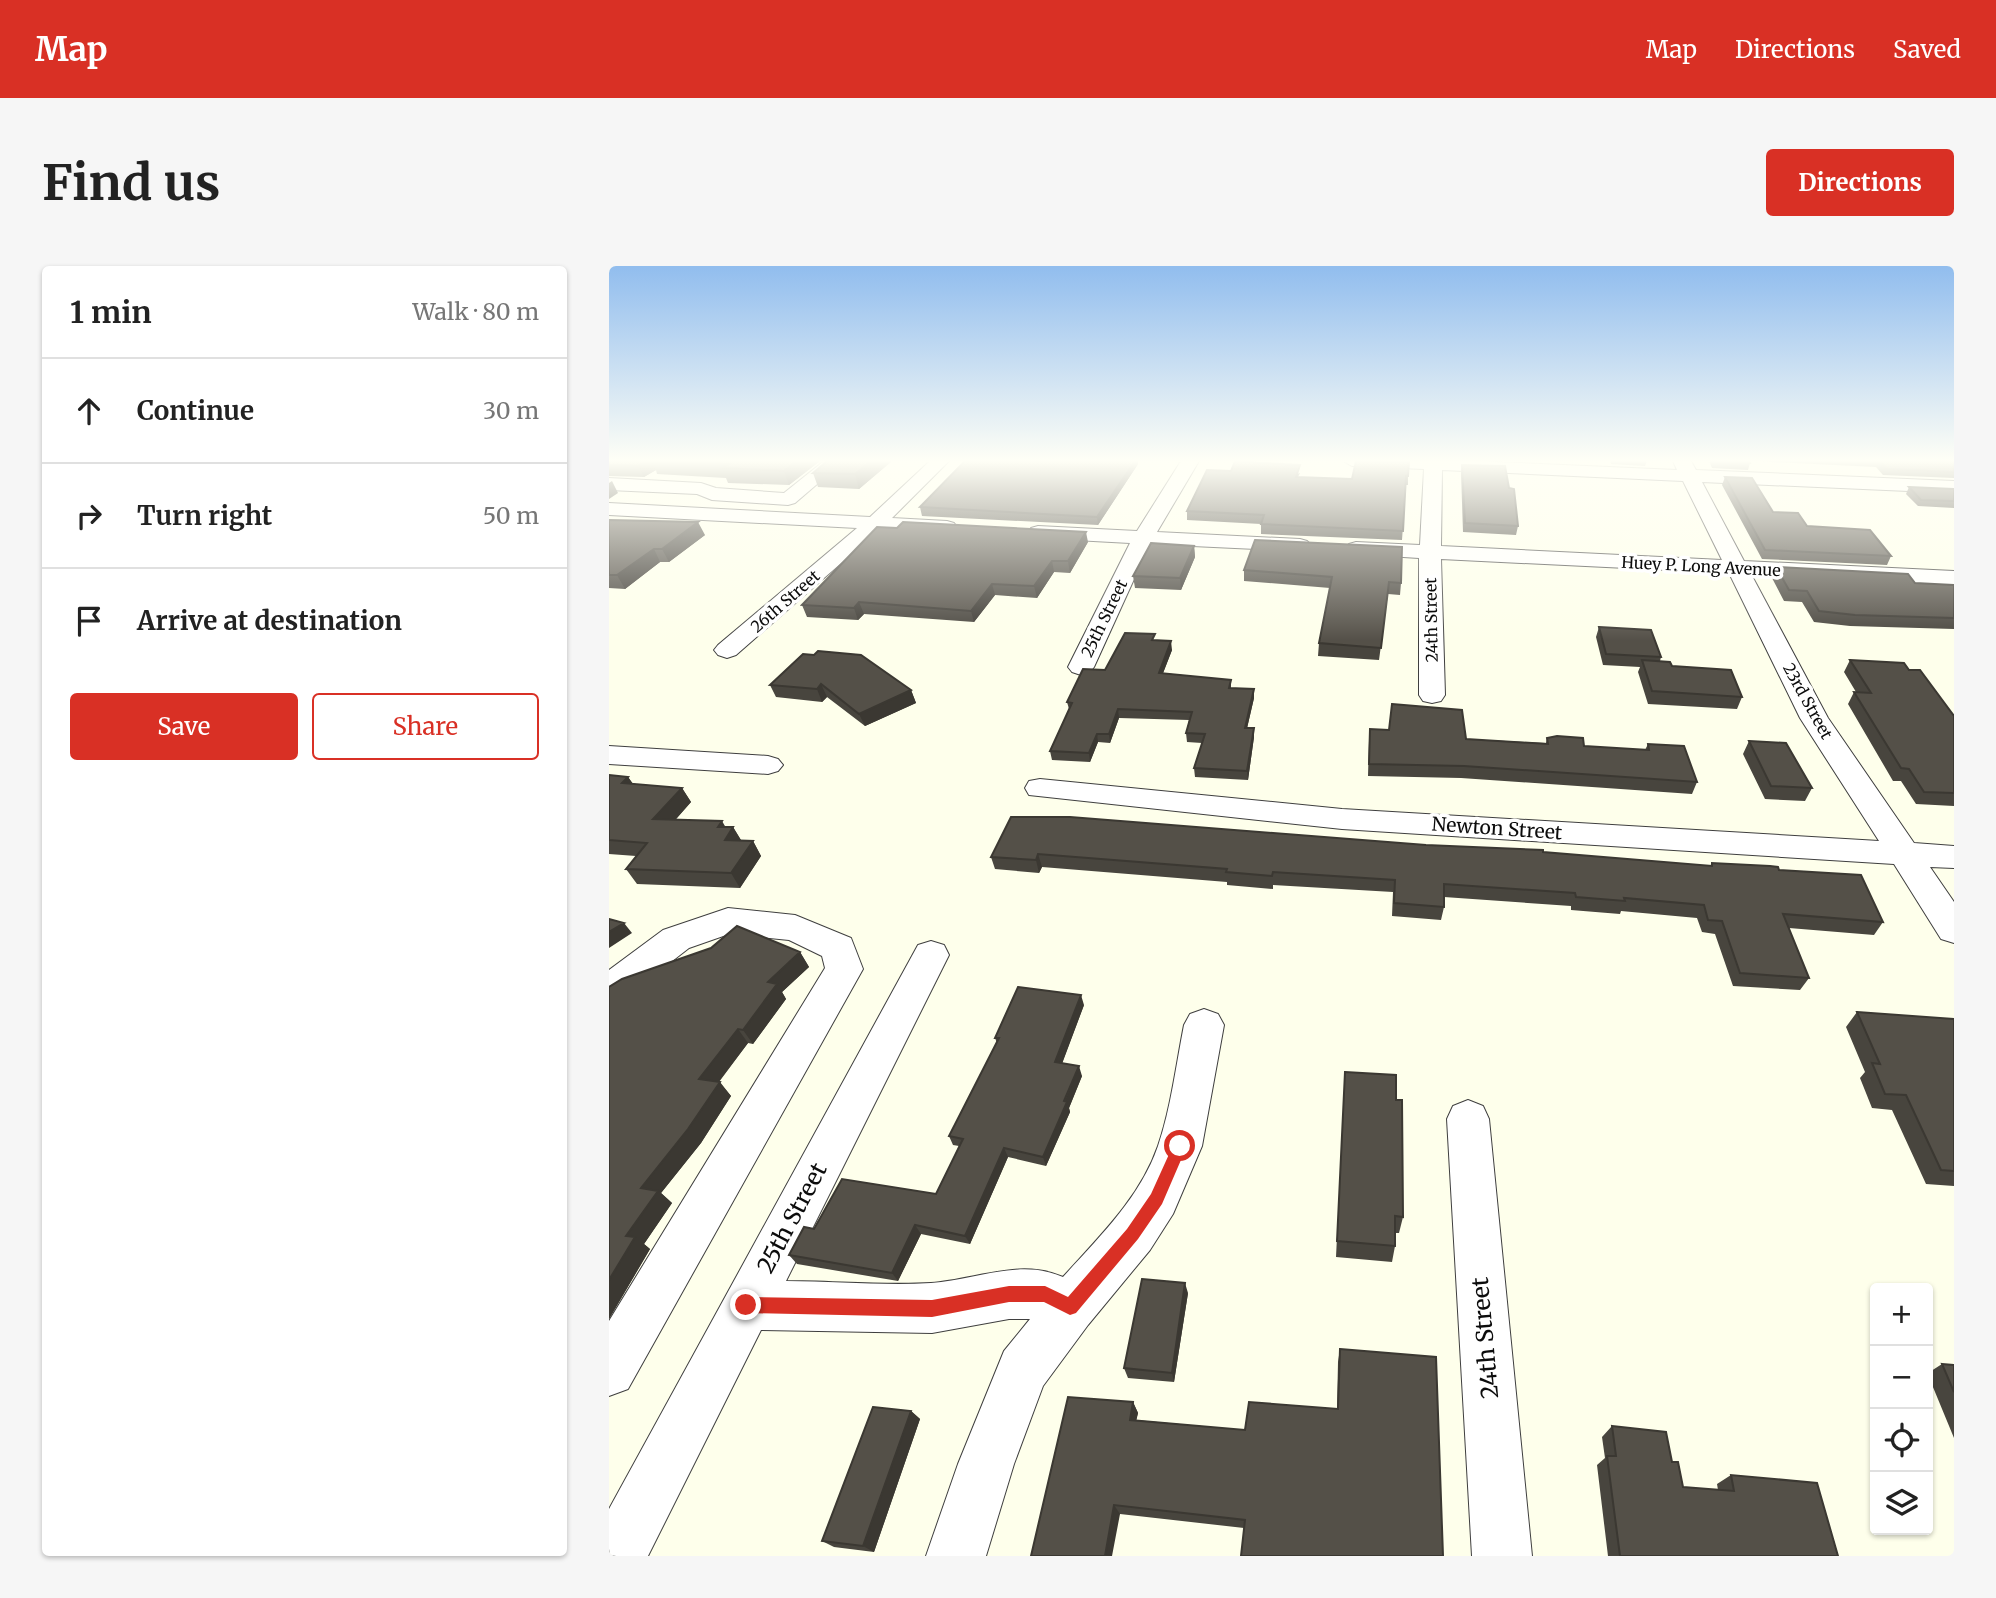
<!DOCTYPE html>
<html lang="en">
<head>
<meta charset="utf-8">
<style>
  body { margin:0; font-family:Merriweather,serif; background:#f6f6f6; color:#222 }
  .controls { position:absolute; right:21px; bottom:21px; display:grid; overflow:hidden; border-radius:7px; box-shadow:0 2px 5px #0004 }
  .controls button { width:63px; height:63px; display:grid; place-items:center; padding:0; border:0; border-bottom:2px solid #e0e0e0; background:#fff; color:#222; font:35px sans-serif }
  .stop { position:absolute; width:21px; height:21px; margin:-16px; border:5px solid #d93025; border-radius:50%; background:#fff }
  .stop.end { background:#d93025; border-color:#fff; box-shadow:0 2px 7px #0008 }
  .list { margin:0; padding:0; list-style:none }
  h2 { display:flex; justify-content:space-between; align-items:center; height:91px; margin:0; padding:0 28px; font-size:30px }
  h2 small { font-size:23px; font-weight:400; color:#767676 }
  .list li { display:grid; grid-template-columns:46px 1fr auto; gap:21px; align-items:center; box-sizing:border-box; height:105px; padding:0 28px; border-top:2px solid #e0e0e0 }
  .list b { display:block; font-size:26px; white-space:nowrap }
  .list em { font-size:23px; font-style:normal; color:#767676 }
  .actions { display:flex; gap:14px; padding:21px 28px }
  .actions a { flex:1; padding:16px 0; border:2px solid #d93025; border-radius:7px; text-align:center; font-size:24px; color:#d93025 }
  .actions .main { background:#d93025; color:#fff }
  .icon { flex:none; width:38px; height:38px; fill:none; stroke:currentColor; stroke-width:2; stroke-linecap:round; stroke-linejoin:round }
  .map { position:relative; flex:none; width:1345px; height:1290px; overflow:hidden; border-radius:7px }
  header { display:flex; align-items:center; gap:42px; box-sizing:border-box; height:98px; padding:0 35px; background:#d93025; color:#fff }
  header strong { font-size:33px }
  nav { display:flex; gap:38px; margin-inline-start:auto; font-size:24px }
  .intro { display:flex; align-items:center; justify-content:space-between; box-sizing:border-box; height:168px; padding:0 42px }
  h1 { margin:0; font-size:49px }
  .button { padding:18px 32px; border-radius:7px; background:#d93025; color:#fff; font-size:24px; font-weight:700 }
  main { display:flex; gap:42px; padding:0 42px }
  aside { flex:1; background:#fff; border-radius:7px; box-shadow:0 2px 5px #0004 }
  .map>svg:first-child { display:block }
</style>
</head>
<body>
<header>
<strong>Map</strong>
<nav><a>Map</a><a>Directions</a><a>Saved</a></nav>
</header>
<div class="intro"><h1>Find us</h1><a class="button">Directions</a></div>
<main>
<aside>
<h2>1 min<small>Walk · 80 m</small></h2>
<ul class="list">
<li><svg class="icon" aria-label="ahead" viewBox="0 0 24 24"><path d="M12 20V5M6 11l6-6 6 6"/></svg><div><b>Continue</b></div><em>30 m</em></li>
<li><svg class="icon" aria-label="right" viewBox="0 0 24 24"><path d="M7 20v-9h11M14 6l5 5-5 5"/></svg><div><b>Turn right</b></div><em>50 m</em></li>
<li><svg class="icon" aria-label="arrive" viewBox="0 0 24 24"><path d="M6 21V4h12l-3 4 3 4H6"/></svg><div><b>Arrive at destination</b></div></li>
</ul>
<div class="actions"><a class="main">Save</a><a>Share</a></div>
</aside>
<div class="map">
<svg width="1345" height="1290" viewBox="0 0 1345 1290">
  <rect width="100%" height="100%" fill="#feffeb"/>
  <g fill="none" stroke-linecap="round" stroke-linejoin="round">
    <g stroke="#3f3f3f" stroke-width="2">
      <path id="minor" d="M215,195H235L186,237L179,239L103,234L88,228L0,224V212L92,217L107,222L175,227Z
        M321,195H340L283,252L338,255L345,257L348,261L345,265L271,263L127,389L118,392L109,389L105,384L109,379L248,262L0,249V237L261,251Z
        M572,195H590L548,266L691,273L698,275L702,279L698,283L691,285L541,278L485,401L481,406L472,409L463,406L459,401L521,277L429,272L422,270L419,266L422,262L429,260L528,265Z
        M734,195H864L1068,204L1064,195H1082L1087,204L1345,215V227L1093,216L1135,295L1345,305V319L1142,308L1219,452L1305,577L1345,580V602L1321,601L1345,636V677L1332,673L1285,598L733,563L420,529L416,522L420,515L431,513L733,543L1270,575L1191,452L1120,307L832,293L836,429L832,435L823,437L814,435L810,429V292L747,288L740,286L736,282L740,278L747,276L811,279L815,203L743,200ZM833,204L1074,215L1113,294L832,280Z
        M0,480L159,490L169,493L174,499L169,505L159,508L0,498Z
        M119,642L186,649L242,672L254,703L19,1123L0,1130V1055L216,702L213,690L180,674L120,668L80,682L13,734L0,739V704L54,664Z
        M322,675L335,679L340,689L177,1015C225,1015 275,1020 322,1017C367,1014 411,992 454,1011C490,971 531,932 549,880C562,842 567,799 575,759L581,748L595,743L609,748L615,759L593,880L564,948L541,984L479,1059L434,1120L405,1198L377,1290H317L349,1198L395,1085L421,1053H400L323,1067L152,1064L39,1290H0V1243L309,679Z
        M859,834L874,840L880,853L923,1290H863L838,853L844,840Z"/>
    </g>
    <use href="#minor" fill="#fff" fill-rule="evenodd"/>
  </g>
  <path fill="#48453e" d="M0,195H211L180,219L119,217L117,212L48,208L47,204L35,211L0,210Z
    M283,195L250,223L209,221L204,207Z
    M356,195H529V198L489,259L313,250L311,241Z
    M1001,195H1038L1036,200L1002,198Z
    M1100,195H1345V212L1274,209L1267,201L1140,195L1141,197L1139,204L1103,202Z
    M853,199L900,222L909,260L907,269L854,266L852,207Z
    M691,207L689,211L743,213L799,210V219H797L793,274L652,268V258L578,254V245Z
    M1116,211L1164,246L1198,260L1282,290L1278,299L1153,293L1113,219Z
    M1300,221L1345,223V242L1309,240L1297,228Z
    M0,254L96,269L60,296H51L16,323L0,322Z
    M646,274L792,317L791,329L779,328L770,394L709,390L710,377L721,322L635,315V304Z
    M479,276L461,307L445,306L428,332L386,329L365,356L255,348L249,354L198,351L193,339Z
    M585,280L586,291L572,324L526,322L524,310Z
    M1167,301L1306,317L1345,319V363L1241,360L1205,356L1193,336L1175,335L1163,312Z
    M990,361L1052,391L1051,395L1133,431L1128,443L1039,438L1029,406L1031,401L994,399L987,371Z
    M546,374L563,384L554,407L622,414V422L645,432L638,462L645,471L639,514L586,511L585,502L593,477L578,476L577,467L580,454L510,452L501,477L489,476L481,496L443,494L441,485L460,443L458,436L496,404Z
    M194,388L302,424L307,437L256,460L218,431L213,436L167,431L161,419Z
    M1241,394L1300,404L1345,450V540L1307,538L1292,515H1284L1239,438L1245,426H1247L1235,406Z
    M938,472L975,480L1036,484L1039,478L1088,516L1083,528L852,512L759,510L760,475L857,473L937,477Z
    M1140,475L1203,522L1196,535L1156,533L1134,488Z
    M0,509L19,511L24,518L73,522L82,536L66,554L124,561L132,574L144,575L152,590L131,622L28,618L17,603L27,590L0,588Z
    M402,551L817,579L934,586L1101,600L1103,597L1170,604L1274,656L1265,669L1180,662L1200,712L1191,724L1124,720L1106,668L1093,666L1088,652L1012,645L1011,648L962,644V640L835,631V641L832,654L783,650L784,626L664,619V623L618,619V616L433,601L430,607L386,603L382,591Z
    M191,686L200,701L173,726L177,733L144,778L139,777L110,816L122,830L92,877L52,927L63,937L35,978L41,983L0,1053V721Z
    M475,739L453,797L473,810L460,842L461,846L437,900L399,891L361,978L312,968L289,1015L188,998L180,989L205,963L327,928L350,880L344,879L340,870L388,777L386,772Z
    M1248,746L1345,754V920L1317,918L1283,844L1263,842L1251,812L1256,806L1237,761Z
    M736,806L787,834L794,951L790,967H786V980L783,996L727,991Z
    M579,1027L565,1116L519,1112L515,1102Z
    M731,1083L827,1091L635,1262L511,1248L422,1290L524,1136L529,1147L527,1154L636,1164L728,1143L729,1096Z
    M1333,1098L1345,1099V1172L1319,1109V1107Z
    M302,1145L311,1153L265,1286L225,1281L213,1275Z
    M1003,1160L1063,1196L1074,1221L1109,1224L1108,1218L1122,1209L1229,1290H999L988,1199L996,1192L993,1171Z"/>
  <path fill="#3b3832" d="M37,195H42L47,204L35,211L29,200Z
    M188,195H211L180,219L175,205Z
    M262,195H283L250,223L246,208Z
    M526,195H529V198L489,259L488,251Z
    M3,215L9,227L0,233V217Z
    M89,256L96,269L60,296L53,283Z
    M477,266L479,276L461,307L459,295Z
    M585,280L586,291L572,324L571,312Z
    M45,283L51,296L16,323L8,309Z
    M443,295L445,306L428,332L425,320Z
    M383,318L386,329L365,356L362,345Z
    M250,336L255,348L249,354L245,342Z
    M562,375L563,384L551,415L550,407Z
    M212,418L218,431L213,436L208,423Z
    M645,423V432L636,471V462Z
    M302,424L307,437L256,460L250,448Z
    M509,443L510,452L501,477L500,468Z
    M645,462V471L639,514L638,505Z
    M488,468L489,476L481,496L480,487Z
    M19,511L29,525L13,517Z
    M73,522L82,536L54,568L44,553Z
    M113,555L120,567L124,561L133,576L124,589L109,561Z
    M144,575L152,590L131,622L122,607Z
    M429,588L433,601L430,607L427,594Z
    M15,657L23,667L0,682V666Z
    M191,686L200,701L173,726L177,733L144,778L134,764L159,716Z
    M472,729L475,739L450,806L446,796Z
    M129,763L139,777L101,827L90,813Z
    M470,800L473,810L460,842L461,846L437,900L434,891Z
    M111,816L122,830L92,877L52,927L63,937L35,978L41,983L0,1053V1014L17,970L32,922Z
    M395,882L399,891L361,978L356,970Z
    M306,959L312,968L289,1015L283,1007Z
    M576,1017L579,1027L565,1116L563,1107Z
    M524,1136L529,1147L525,1165L521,1154Z
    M302,1145L311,1153L265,1286L254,1280Z
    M505,1239L511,1248L503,1290H496Z"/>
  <path fill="#545048" stroke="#3b3832" stroke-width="2" d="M0,195H37L29,200L0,199Z
    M55,195H188L175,205L113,202L120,198Z
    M218,195H262L246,208L204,207Z
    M356,195H526L488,251L311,241Z
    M626,195L691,199L687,211L743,213L747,195L800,196L799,210H797L794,265L652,258L655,249L578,245L598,204L622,205Z
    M1105,195H1140L1141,197L1105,196Z
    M1270,195H1345V206L1277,203Z
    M853,199L896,200L900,222L905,223L909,260L856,257Z
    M1116,211L1143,212L1164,246L1189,247L1198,260L1261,264L1282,290L1156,284Z
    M1300,221L1345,223V235L1312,234Z
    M0,254L89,256L53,283H45L8,309H0Z
    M294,256L477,266L459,295H443L425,320L383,318L362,345L250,336L245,342L193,339L268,261L288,262Z
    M646,274L793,281L792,317L780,316L772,382L710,377L723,311L635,304Z
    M542,277L585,280L571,312L524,310Z
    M1167,301L1299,308L1306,317L1345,319V352L1246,349L1210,345L1198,325L1180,324Z
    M990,361L1042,364L1052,391L997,388Z
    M516,367L546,368L543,374L562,375L550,407L622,414L620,422L645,423L636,462H645L638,505L585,502L596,468L577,467L583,446L509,443L500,468H488L480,487L441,485L463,437L458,436L474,403L496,404Z
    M209,385L252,389L302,424L250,448L212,418L208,423L161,419L194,388L205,389Z
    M1033,394L1061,396L1063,400L1122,404L1133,431L1043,425Z
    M1241,394L1295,397L1300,404H1311L1345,450V527L1315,526L1300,503L1292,502L1245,426L1262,427Z
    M783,438L853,444L857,473L939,478L938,472L948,470L974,472L975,480L1040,484L1039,478L1075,480L1088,516L855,500L760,498L761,463L780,464Z
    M1140,475L1177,477L1203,522L1162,520Z
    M0,509L19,511L13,517L73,522L44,553L113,555L109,561H124L116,574L144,575L122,607L17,603L38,577L0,574Z
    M402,551H461L817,579L934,584V586L1103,600V597L1161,600L1169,601L1170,604L1252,609L1274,656L1174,648L1200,712L1131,707L1113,655L1099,654L1095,639L1015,632L1016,635L967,631L966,627L835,618V641L785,637L786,614L664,606L663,610L617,606L618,603L429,588L427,594L382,591Z
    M0,653L15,657L0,666Z
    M128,660L191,686L159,716L168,718L134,764L129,763L90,813L111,816L79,863L32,922L49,925L17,970L26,971L0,1014V721L13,713L102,682Z
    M409,721L472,729L446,796L470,800L455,835L458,836L434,891L395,882L356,970L306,959L283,1007L180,989L195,961L205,963L233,913L327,928L354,873L340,870L390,772H386Z
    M1248,746L1345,753V905L1332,904L1297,829L1276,828L1263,797L1271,798Z
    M736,806L787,809V834H793L794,951L786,950V980L728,975Z
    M533,1013L576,1017L563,1107L515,1102Z
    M731,1083L827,1091L834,1290H632L636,1254L505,1239L496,1290H422L459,1131L524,1136L521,1154L636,1164L640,1136L729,1143Z
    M1333,1098L1345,1099V1126Z
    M264,1141L302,1145L254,1280L213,1275Z
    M1003,1160L1057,1166L1063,1196H1069L1074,1221L1125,1225L1122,1209L1208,1217L1229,1290H1011L998,1190H1007Z"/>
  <linearGradient id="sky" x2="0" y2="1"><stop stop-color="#91bdee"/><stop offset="0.52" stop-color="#fffff6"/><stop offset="1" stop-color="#fffff6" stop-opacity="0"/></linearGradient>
  <rect width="1345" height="375" fill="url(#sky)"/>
  <path fill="#d93025" d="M571,873L578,880L553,938L529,973L467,1047L461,1049L435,1036H400L323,1051L137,1047L131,1044L129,1039L131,1033L137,1031L323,1034L400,1020H436L459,1031L518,963L542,928L566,875Z"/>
  <g text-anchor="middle" stroke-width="7" stroke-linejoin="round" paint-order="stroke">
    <g font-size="16" fill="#0c0c0c" stroke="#fff">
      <text transform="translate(1092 300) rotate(3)" y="6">Huey P. Long Avenue</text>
      <text transform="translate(176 335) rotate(-41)" y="6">26th Street</text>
      <text transform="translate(495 352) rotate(-64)" y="6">25th Street</text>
      <text transform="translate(822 354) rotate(-91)" y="6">24th Street</text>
      <text transform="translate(1199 435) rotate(61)" y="6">23rd Street</text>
    </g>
    <g font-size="19" fill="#0c0c0c" stroke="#fff">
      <text transform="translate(888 562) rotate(4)" y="7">Newton Street</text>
    </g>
    <g font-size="23" fill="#0c0c0c" stroke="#fff">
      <text transform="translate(183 952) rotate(-62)" y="8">25th Street</text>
      <text transform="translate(876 1072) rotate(-95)" y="8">24th Street</text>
    </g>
  </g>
</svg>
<div class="controls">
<button>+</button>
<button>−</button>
<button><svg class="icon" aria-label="locate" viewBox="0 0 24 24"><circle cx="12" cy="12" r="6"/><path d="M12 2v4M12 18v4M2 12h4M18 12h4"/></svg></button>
<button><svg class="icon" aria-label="layers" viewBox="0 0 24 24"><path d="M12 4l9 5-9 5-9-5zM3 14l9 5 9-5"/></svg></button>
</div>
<div class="stop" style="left:571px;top:880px"></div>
<div class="stop end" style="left:137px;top:1039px"></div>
</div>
</main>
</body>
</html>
